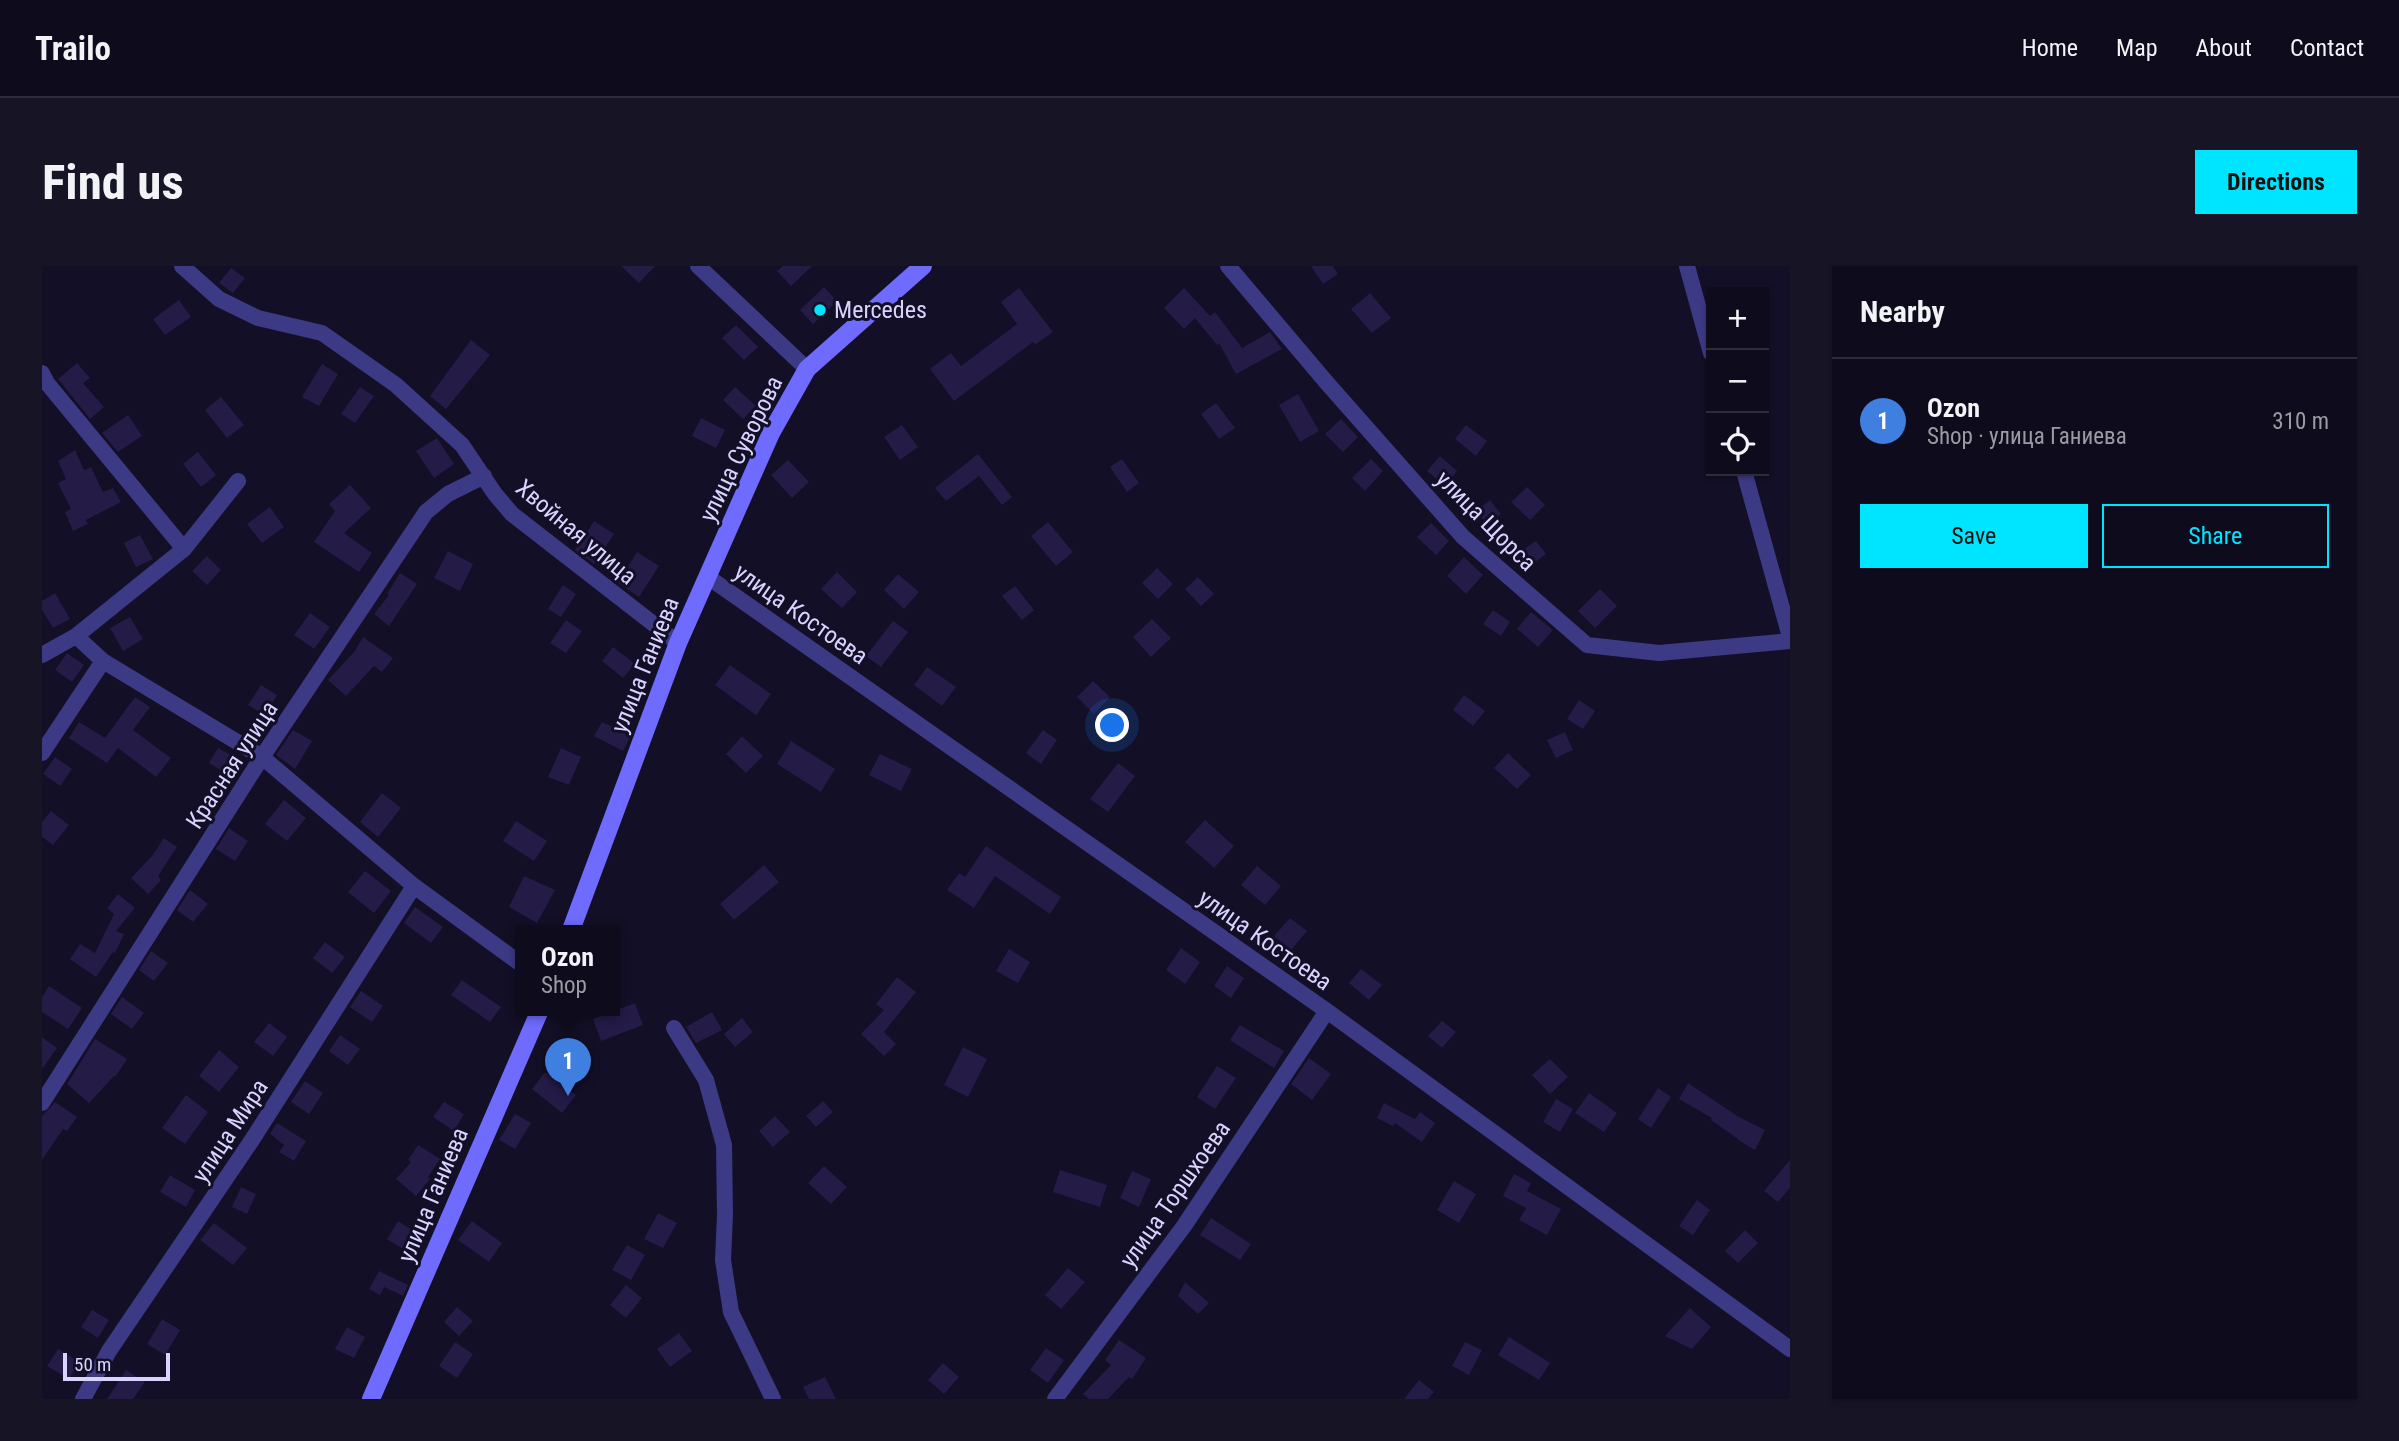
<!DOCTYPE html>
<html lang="en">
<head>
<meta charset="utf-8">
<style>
  body { margin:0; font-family:"Roboto Condensed",sans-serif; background:#171425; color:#f1f3f6 }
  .controls { position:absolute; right:21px; top:21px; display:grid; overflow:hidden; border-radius:0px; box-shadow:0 2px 5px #0004 }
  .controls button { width:63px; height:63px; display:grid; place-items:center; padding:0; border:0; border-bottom:2px solid #2e2b3b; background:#0e0b1c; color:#f1f3f6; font:35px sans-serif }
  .scale { position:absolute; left:21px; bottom:18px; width:107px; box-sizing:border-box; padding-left:7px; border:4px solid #d9d4ff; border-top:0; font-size:19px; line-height:24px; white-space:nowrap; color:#d9d4ff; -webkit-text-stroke:5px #130f26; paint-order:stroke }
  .you { position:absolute; left:1071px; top:460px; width:24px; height:24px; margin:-18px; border:5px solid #fff; border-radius:50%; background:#1a73e8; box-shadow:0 0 0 10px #1a73e833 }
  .badge { display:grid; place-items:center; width:46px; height:46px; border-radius:50%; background:#00e5ff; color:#fff; font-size:23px; font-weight:700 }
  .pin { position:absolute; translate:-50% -58px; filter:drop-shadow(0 2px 4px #0008) }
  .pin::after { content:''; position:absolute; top:37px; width:24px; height:21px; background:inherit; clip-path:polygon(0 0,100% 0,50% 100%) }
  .popup { position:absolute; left:473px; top:659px; width:105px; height:91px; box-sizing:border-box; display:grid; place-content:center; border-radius:0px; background:#0e0b1c; filter:drop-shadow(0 2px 5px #0005); font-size:23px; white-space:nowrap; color:#9b9ba3 }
  .popup b { font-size:26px; color:#f1f3f6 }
  .popup::after { content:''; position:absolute; left:50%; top:100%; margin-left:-14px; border:14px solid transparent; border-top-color:#0e0b1c }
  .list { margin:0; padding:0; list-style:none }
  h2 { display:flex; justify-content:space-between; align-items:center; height:91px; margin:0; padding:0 28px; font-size:30px }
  h2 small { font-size:23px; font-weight:400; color:#9b9ba3 }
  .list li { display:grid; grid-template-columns:46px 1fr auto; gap:21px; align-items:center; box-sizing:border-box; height:126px; padding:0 28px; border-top:2px solid #2e2b3b }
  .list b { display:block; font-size:26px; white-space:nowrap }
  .list p { margin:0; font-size:23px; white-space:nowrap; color:#9b9ba3 }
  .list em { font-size:23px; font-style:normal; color:#9b9ba3 }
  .actions { display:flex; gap:14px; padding:21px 28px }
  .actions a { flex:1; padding:16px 0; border:2px solid #00e5ff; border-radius:0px; text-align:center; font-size:24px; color:#00e5ff }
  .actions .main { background:#00e5ff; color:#111 }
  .icon { flex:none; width:38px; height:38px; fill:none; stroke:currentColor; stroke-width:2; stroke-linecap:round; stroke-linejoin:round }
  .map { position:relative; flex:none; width:1748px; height:1133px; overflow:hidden; border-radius:0px }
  header { display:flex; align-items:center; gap:42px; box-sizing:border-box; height:98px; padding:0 35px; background:#0e0b1c; border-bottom:2px solid #2e2b3b }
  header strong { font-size:33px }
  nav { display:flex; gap:38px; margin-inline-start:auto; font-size:24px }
  .intro { display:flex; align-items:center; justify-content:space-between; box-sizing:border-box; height:168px; padding:0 42px }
  h1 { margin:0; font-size:49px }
  .button { padding:18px 32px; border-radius:0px; background:#00e5ff; color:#111; font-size:24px; font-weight:700 }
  main { display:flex; gap:42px; padding:0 42px }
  aside { flex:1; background:#0e0b1c; border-radius:0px; box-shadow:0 2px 5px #0004 }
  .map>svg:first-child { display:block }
</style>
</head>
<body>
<header>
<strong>Trailo</strong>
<nav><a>Home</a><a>Map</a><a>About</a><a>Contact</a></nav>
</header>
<div class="intro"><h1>Find us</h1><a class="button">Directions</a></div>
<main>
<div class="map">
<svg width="1748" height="1133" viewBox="0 0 1748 1133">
  <rect width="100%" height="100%" fill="#130f26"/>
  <path fill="#241b47" d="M579,0H613L597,17Z
    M741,0H770L749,20L735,5Z
    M1269,0H1291L1296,8L1281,18Z
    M189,2L203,12L191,27L177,17Z
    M782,21L795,35L771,58L758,44Z
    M977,22L1011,66L993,79L991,76L912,135L888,103L909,87L919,100L975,58L959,36Z
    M1142,22L1168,50L1173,46L1200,82L1228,66L1240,83L1194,108L1177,77L1175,79L1153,52L1142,63L1122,42Z
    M1328,27L1349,52L1330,67L1309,43Z
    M137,34L149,51L123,69L111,53Z
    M694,59L716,81L702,94L680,72Z
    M429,74L448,89L404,143L388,130Z
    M35,97L48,112L41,117L62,141L48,153L16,113Z
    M280,98L296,108L277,140L260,131Z
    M318,121L332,130L313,157L299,148Z
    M693,121L714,140L701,153L681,134Z
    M1256,128L1277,165L1258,176L1237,139Z
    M179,131L202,159L185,172L163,144Z
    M1174,137L1193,162L1177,173L1159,148Z
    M86,149L100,170L76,186L60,167Z
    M659,152L683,164L674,182L650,170Z
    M1299,153L1316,171L1301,186L1283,168Z
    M860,159L876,181L858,194L842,171Z
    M1424,159L1445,175L1434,190L1413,173Z
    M395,172L412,198L392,212L374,185Z
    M33,184L42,204L49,201L61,226L71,222L79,236L44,254L46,258L31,265L23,246L29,243L16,217L24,213L16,195Z
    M156,186L174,209L159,221L141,198Z
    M936,188L970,231L960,239L937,210L904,235L893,222Z
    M1398,190L1415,205L1403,220L1385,205Z
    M1080,193L1097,217L1085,226L1068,201Z
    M1329,193L1341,205L1323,225L1310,212Z
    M746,194L767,216L750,232L729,209Z
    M308,219L329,242L302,267L330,287L317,306L272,276L293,245L287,238Z
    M1485,221L1503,239L1488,254L1469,236Z
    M1448,234L1459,248L1446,259L1434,245Z
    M228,241L242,261L220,277L205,258Z
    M552,255L572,268L552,298L533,284Z
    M1006,256L1031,286L1014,300L989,270Z
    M1389,257L1407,275L1394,289L1375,271Z
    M98,269L111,293L94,301L82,277Z
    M1494,275L1504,288L1488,300L1478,286Z
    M406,285L431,298L418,325L392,312Z
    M595,286L617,300L597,331L576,317Z
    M165,290L179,304L165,319L150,305Z
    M1422,291L1441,309L1424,328L1405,310Z
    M1115,302L1131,318L1116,333L1100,317Z
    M795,306L815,326L800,342L779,323Z
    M358,307L375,318L347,360L332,348L347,329L345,328Z
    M856,308L877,326L862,343L842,324Z
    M1156,311L1172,328L1159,340L1143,323Z
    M521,319L534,328L519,351L506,343Z
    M973,320L992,344L980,354L960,330Z
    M1558,323L1575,340L1553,362L1536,345Z
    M13,327L28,353L11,362L0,344V335Z
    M1451,344L1468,356L1459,370L1441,358Z
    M1489,346L1511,364L1496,381L1475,363Z
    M268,347L288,361L272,383L252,369Z
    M88,351L101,373L81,385L68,362Z
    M1110,353L1129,372L1109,391L1091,371Z
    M524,354L540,365L524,387L508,377Z
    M851,355L866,366L839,401L824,390Z
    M321,371L351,392L340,406L332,400L304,430L286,414L312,386Z
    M571,381L593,398L581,412L560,395Z
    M25,387L42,399L30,416L13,404Z
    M688,399L729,428L714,449L673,419Z
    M885,401L914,421L900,440L872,419Z
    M1051,415L1068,431L1052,448L1035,431Z
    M219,419L235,429L223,449L206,439Z
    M1422,429L1443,445L1431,460L1411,444Z
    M93,431L108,441L91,464L129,492L114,511L76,482L65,497L27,472L37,456L63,472Z
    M1537,434L1553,445L1541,463L1525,453Z
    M560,456L589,469L581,485L552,470Z
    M251,464L270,475L253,503L234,489Z
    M1001,464L1015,474L999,498L984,487Z
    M1523,466L1531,484L1514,492L1505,474Z
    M700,470L721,490L704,507L684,488Z
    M749,475L793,503L779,526L735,498Z
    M176,482L191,490L182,506L167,497Z
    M519,482L539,491L527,519L506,511Z
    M1466,487L1489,509L1475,523L1452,502Z
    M838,488L870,503L859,525L827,509Z
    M13,491L30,503L18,520L1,508Z
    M1076,497L1093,510L1066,546L1048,533Z
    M340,527L359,542L336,571L318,556Z
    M242,534L264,552L245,575L223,558Z
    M9,545L27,559L11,579L0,571V556Z
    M1163,554L1192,580L1172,602L1143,576Z
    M474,555L505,575L492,595L461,575Z
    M187,562L206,575L193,595L174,583Z
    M122,572L135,581L116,610L119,614L106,628L89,612L110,590Z
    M944,580L1019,631L1008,648L953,610L932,642L905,624L917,607L923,611Z
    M722,599L737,616L692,654L678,638Z
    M1215,600L1239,620L1223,639L1199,619Z
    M323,605L349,625L332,647L306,626Z
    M482,610L513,624L495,657L467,641Z
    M148,624L166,638L151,656L135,644Z
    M76,628L93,642L74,665L82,668L73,687L71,686L54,711L28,693L38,678L53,687L72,648L65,642Z
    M373,641L401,661L389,677L362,657Z
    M1248,652L1265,665L1249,684L1232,670Z
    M283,676L303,691L290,707L271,692Z
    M1139,682L1158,696L1143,718L1124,704Z
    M967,683L988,696L976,717L954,705Z
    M109,685L126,697L112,715L97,704Z
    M1185,700L1202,712L1189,732L1172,720Z
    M1319,703L1340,719L1327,734L1307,717Z
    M855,711L874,726L842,766L854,778L842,790L819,768L842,744L834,738Z
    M420,714L459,741L448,756L409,729Z
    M7,720L40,742L26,763L0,746V731Z
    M319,725L341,740L330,756L308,741Z
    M80,731L102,747L90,763L69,748Z
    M593,737L601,759L559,775L551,753Z
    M670,746L680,764L654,777L644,761Z
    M700,752L711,766L693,781L682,768Z
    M1400,755L1414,766L1400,782L1386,770Z
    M227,757L245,771L231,790L212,776Z
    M1198,759L1242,785L1232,802L1188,774Z
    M298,769L318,783L306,799L287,785Z
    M0,771L15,782L0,803Z
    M53,773L85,793L73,811L72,810L47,837L25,818Z
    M921,781L945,793L926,831L902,819Z
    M177,784L197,801L177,826L157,810Z
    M1267,792L1289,808L1270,834L1249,818Z
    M1508,793L1526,811L1508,828L1490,809Z
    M1175,800L1194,812L1173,843L1155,831Z
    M503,806L534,829L520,847L490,823Z
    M263,815L281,827L267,848L249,836Z
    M1646,817L1697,851L1723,864L1713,884L1696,874V873L1669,854L1670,852L1637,833Z
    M1616,822L1629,831L1609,862L1596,853Z
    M1547,827L1575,847L1562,866L1533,847Z
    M144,829L166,846L143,878L120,862Z
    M1514,833L1531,843L1518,866L1501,856Z
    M781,835L791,846L774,861L764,850Z
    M13,836L35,851L25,865L21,863L0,894V850Z
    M402,836L422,848L412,865L391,851Z
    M1342,837L1373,853L1378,846L1393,857L1380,876L1353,857L1351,860L1335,852Z
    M473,848L489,857L473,883L457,874Z
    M733,850L748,866L731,881L717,865Z
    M235,857L264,875L252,895L237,886L242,879L228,868Z
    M376,879L398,893L386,911L388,913L374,930L354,913L369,896L366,894Z
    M1748,894V922L1736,936L1722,925Z
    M782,900L805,921L789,938L766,917Z
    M1018,904L1065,919L1058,941L1011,926Z
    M1090,905L1109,913L1097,941L1078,932Z
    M1472,908L1489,917L1485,925L1519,943L1505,969L1477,954L1484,942L1461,930Z
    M128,909L153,924L144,941L118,926Z
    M1412,915L1434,928L1417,957L1395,944Z
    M199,921L214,928L205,948L190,941Z
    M1655,934L1668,944L1651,969L1637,960Z
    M616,947L635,957L621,982L602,973Z
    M1169,952L1209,978L1198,994L1158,969Z
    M356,955L373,966L362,984L345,973Z
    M430,955L460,977L447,996L416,974Z
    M172,957L205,982L191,999L158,974Z
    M1703,964L1716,977L1696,997L1683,985Z
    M585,979L603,989L589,1014L570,1004Z
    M1026,1002L1043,1016L1019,1043L1003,1029Z
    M337,1005L366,1019L361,1030L342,1021L338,1029L327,1023Z
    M1143,1016L1167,1037L1156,1048L1136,1030Z
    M584,1019L600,1032L584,1052L568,1039Z
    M415,1041L431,1055L417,1070L402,1056Z
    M1648,1042L1669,1061L1650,1083L1623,1070Z
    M50,1044L67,1054L56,1072L39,1061Z
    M120,1053L138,1064L123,1089L105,1078Z
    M305,1061L323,1071L312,1092L293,1083Z
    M637,1067L650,1085L628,1101L615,1083Z
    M1467,1071L1508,1097L1497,1114L1456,1089Z
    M1077,1074L1104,1092L1090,1113L1087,1111L1066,1133H1047L1041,1128L1069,1099L1063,1094Z
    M413,1076L431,1088L415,1112L397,1100Z
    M1423,1076L1440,1084L1427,1109L1410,1100Z
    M1004,1082L1022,1094L1006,1117L988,1104Z
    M16,1083L37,1096L27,1113L5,1100Z
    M901,1097L917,1111L902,1128L886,1114Z
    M84,1104L103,1116L91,1133H65Z
    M783,1111L794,1133H767L761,1121Z
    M1377,1114L1392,1126L1386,1133H1362Z"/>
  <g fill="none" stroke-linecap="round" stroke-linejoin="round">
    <path stroke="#3d3a85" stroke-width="16" d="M140,0L177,33L216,52L280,67L354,119L420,179L453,228L470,248L636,377
      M656,0L765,103
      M1186,0L1285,117L1421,271L1545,379L1617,387L1748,375
      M1645,0L1669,87
      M0,107L5,117L142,283
      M1702,205L1748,371
      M666,311L1285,745L1748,1083
      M34,370L61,395L220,491L372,620L479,698
      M0,389L34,370L142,283L196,215
      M0,487L61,395
      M632,762L664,814L682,879L683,949L681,994L689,1046L731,1133
      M0,837L220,491L384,246L406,228L442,210
      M41,1133L67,1085L210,874L372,620
      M1013,1133L1142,960L1285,745"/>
    <path stroke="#6f6bff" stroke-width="18" d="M529,664L636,377L729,167L765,103L881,0
      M329,1133L498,744"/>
  </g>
  <circle fill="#00e5ff" stroke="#130f26" stroke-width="2.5" cx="778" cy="44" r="7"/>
  <g text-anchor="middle" stroke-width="6" stroke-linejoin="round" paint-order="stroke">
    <g font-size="24" fill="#d9d4ff" stroke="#130f26" text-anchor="start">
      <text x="792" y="52">Mercedes</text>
    </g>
    <g font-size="24" fill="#d9d4ff" stroke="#130f26">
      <text transform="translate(699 183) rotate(-64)" y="8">улица Суворова</text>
      <text transform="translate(1444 255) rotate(45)" y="8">улица Щорса</text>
      <text transform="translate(534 266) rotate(40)" y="8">Хвойная улица</text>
      <text transform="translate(759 348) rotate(35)" y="8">улица Костоева</text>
      <text transform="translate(603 399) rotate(-68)" y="8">улица Ганиева</text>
      <text transform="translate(190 499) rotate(-57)" y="8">Красная улица</text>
      <text transform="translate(1223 674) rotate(35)" y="8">улица Костоева</text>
      <text transform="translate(188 865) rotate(-57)" y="8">улица Мира</text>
      <text transform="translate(1133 928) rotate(-55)" y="8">улица Торшхоева</text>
      <text transform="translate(391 929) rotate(-67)" y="8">улица Ганиева</text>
    </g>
  </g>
</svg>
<div class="controls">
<button>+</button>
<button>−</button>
<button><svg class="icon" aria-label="locate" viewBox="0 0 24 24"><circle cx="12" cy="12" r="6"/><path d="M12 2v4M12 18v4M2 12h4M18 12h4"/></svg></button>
</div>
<div class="scale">50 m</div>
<div class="you"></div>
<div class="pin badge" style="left:526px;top:830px;background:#3f7fe0">1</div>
<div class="popup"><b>Ozon</b>Shop</div>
</div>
<aside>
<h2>Nearby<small></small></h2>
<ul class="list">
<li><span class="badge" style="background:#3f7fe0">1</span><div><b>Ozon</b><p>Shop · улица Ганиева</p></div><em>310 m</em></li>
</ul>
<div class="actions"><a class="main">Save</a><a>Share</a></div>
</aside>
</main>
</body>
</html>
